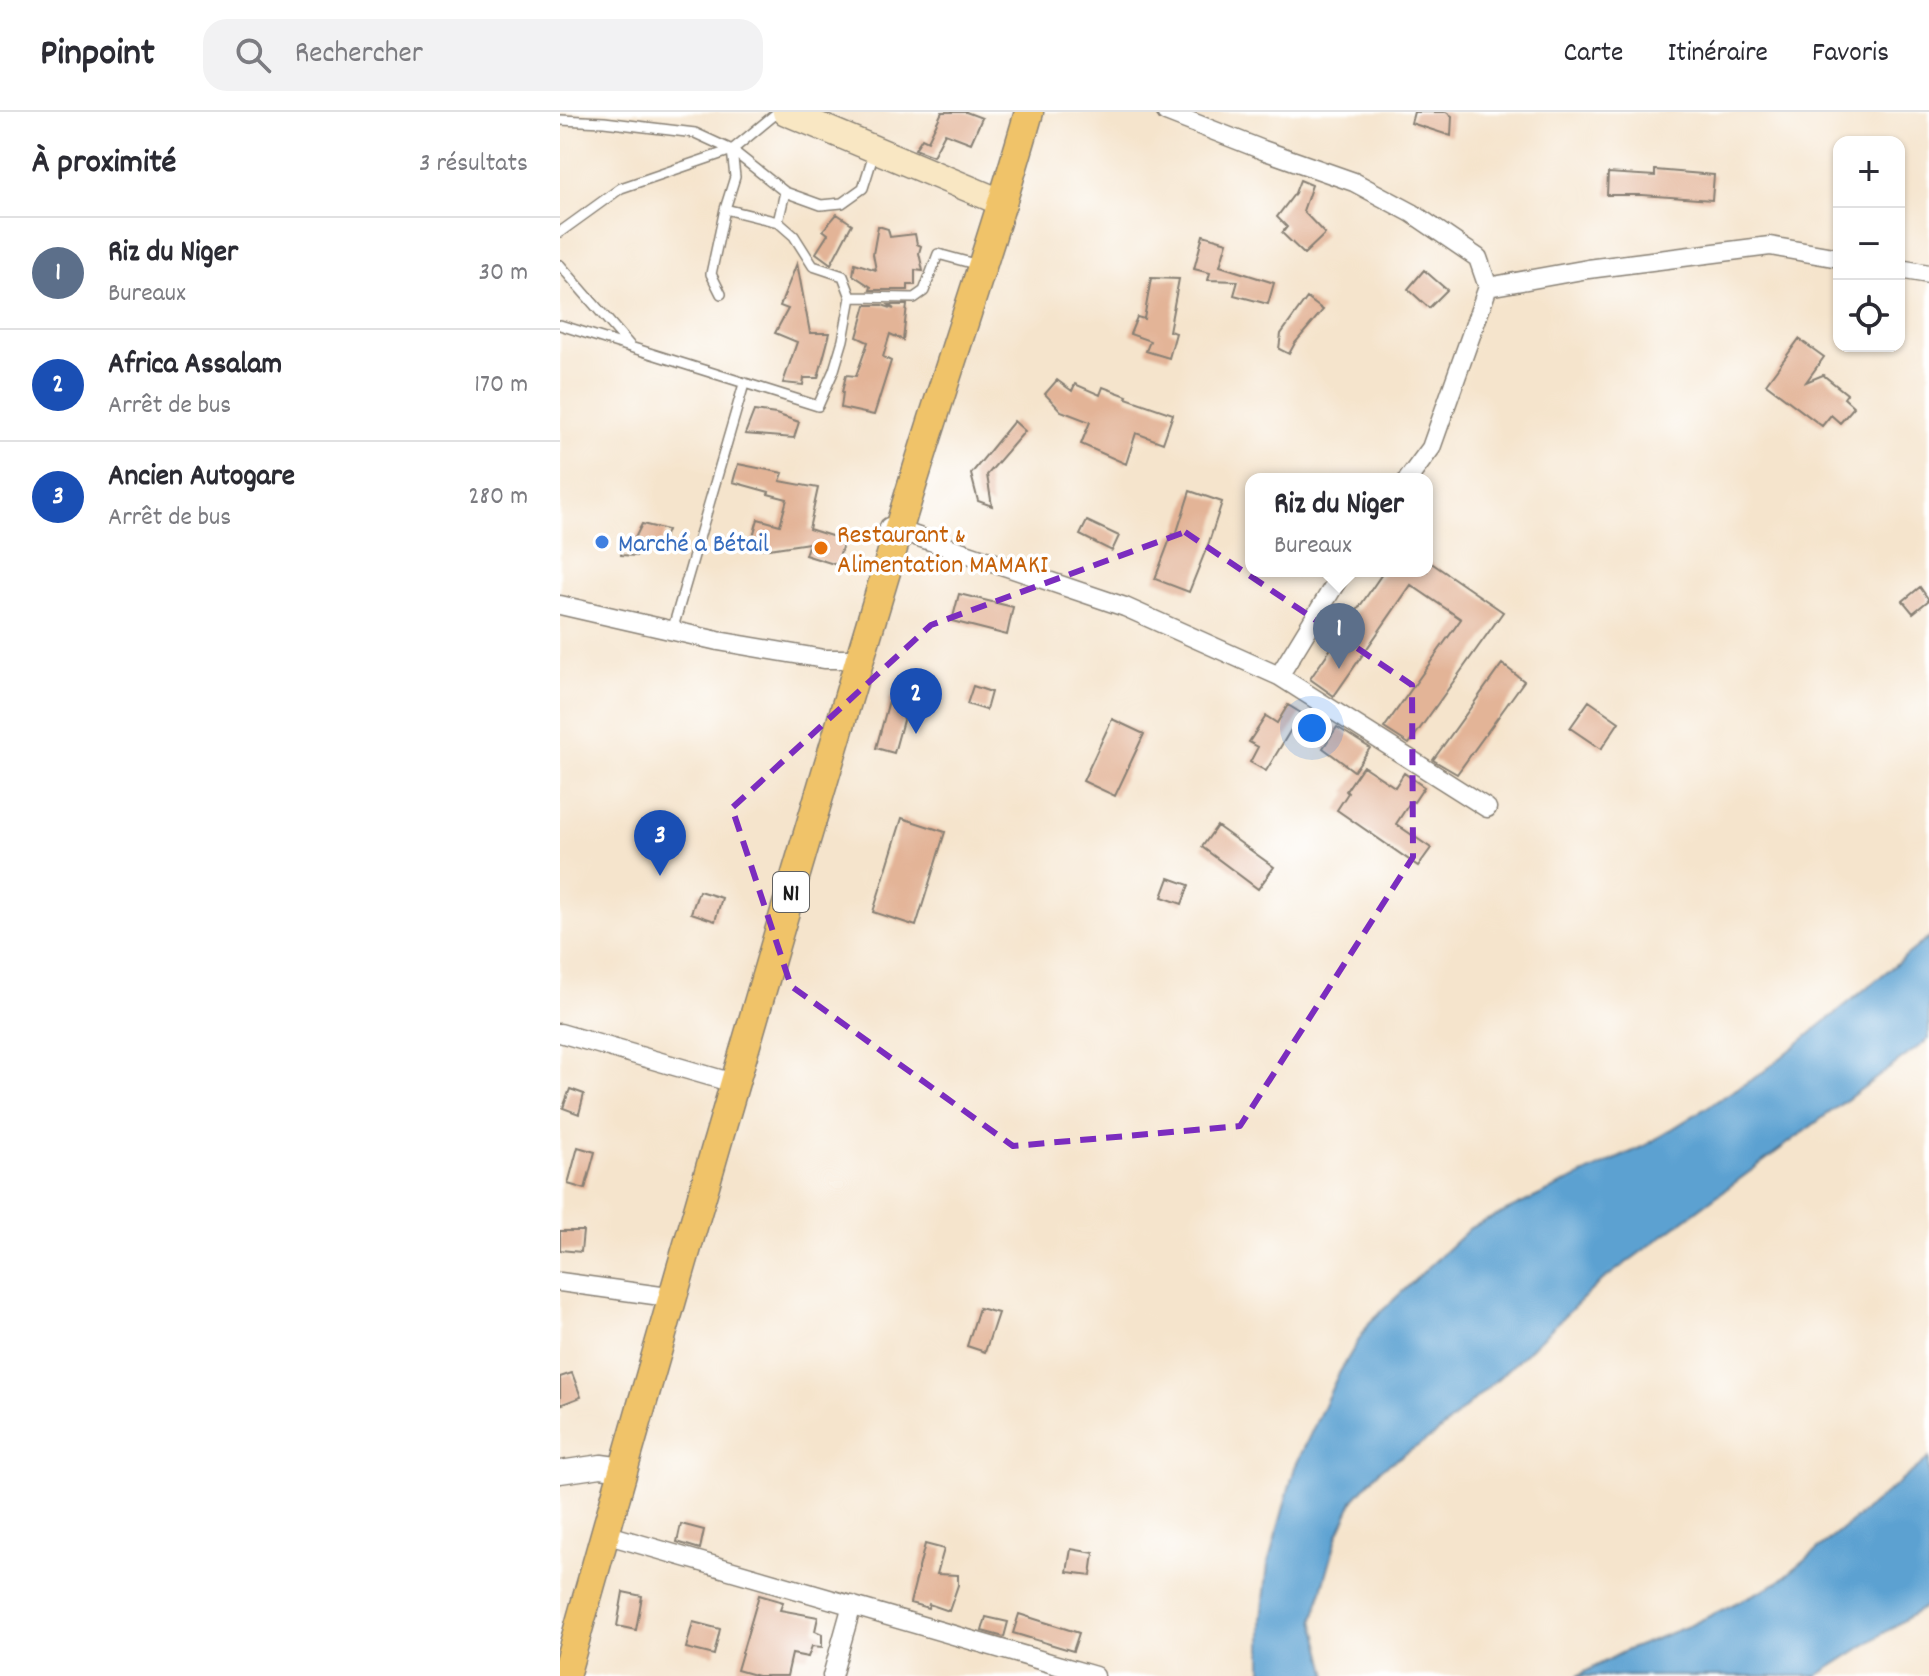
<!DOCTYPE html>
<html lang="fr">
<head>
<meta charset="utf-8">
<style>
  body { margin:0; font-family:Dekko,sans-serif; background:#f2f2f3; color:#2b2b33 }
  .controls { position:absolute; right:24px; top:24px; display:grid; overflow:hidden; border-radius:16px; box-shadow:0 2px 6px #0004 }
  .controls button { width:72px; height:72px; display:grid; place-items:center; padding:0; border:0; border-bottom:2px solid #e1e1e2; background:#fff; color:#2b2b33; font:40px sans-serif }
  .you { position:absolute; left:752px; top:616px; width:28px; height:28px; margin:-20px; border:6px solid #fff; border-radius:50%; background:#1a73e8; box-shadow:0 0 0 12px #1a73e833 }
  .badge { display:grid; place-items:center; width:52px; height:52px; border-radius:50%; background:#7c3aed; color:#fff; font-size:26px; font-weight:700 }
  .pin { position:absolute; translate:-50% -66px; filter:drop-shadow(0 2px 4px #0008) }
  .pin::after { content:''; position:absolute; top:42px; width:28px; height:24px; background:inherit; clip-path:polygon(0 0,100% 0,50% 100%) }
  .popup { position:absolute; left:685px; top:361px; width:188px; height:104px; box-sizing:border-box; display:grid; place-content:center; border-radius:16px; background:#fff; filter:drop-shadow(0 2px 6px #0005); font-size:26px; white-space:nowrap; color:#7c7c81 }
  .popup b { font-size:30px; color:#2b2b33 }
  .popup::after { content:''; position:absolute; left:50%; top:100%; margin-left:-16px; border:16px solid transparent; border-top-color:#fff }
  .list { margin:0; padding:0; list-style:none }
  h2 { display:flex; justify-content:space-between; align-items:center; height:104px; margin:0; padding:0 32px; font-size:34px }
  h2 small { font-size:26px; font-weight:400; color:#7c7c81 }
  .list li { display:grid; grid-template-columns:52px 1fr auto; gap:24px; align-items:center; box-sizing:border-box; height:112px; padding:0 32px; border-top:2px solid #e1e1e2 }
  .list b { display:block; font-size:30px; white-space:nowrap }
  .list p { margin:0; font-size:26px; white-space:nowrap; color:#7c7c81 }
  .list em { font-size:26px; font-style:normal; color:#7c7c81 }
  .icon { flex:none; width:44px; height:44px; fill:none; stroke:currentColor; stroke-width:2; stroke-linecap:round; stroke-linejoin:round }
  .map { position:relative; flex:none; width:1369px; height:1564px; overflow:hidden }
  header { display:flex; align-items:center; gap:48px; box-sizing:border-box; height:112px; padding:0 40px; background:#fff; border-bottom:2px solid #e1e1e2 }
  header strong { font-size:38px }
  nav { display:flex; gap:44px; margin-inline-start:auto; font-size:28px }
  .search { width:560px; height:72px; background:#f2f2f3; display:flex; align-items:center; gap:20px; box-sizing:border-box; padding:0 28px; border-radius:24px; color:#7c7c81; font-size:30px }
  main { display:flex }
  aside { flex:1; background:#fff }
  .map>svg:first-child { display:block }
</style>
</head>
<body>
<header>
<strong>Pinpoint</strong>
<div class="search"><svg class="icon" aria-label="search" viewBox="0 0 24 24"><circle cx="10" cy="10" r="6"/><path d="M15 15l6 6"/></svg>Rechercher</div>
<nav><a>Carte</a><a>Itinéraire</a><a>Favoris</a></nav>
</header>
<main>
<aside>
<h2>À proximité<small>3 résultats</small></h2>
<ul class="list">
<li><span class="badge" style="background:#5c6f8a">1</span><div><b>Riz du Niger</b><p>Bureaux</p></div><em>30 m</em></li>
<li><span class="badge" style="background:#1a4fb4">2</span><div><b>Africa Assalam</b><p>Arrêt de bus</p></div><em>170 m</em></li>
<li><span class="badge" style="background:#1a4fb4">3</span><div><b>Ancien Autogare</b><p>Arrêt de bus</p></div><em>280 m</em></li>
</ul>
</aside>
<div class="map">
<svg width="1369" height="1564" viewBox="0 0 1369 1564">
  <rect width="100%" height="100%" fill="#fff"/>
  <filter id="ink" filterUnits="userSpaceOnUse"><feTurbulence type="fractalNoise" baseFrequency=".0125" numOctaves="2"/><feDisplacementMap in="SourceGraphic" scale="16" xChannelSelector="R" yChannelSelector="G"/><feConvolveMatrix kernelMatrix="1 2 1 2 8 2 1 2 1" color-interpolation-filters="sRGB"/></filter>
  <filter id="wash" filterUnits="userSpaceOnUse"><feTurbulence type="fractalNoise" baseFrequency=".006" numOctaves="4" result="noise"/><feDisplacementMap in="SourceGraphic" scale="32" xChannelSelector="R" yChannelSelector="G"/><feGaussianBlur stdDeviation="1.8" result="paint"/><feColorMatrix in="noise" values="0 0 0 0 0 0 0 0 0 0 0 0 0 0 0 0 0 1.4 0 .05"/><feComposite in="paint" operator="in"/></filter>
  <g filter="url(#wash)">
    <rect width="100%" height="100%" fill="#f5e4cc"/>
    <path fill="#5ba1d1" stroke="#3c5e76" stroke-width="2" d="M1369,825V927L1039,1171L964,1243L875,1323L821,1357L794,1387L777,1425L754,1507L768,1564H702V1507L708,1452L735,1355L778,1263L809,1211L910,1116L1086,1033L1202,961Z
      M1369,1346V1492L1257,1564H1017L1067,1538L1131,1513L1217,1471Z"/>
    <g id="blocks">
      <path fill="#e3b497" d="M382,0H406L422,6L411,31L385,21L373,44L355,37L362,26L368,29Z
        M854,0H886L892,4L891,24L851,11Z
        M1095,58L1154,63L1152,88L1082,83H1047L1048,61L1095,64Z
        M740,68L752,73L743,99L765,122L744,142L722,121L727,115L717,105L735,81Z
        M277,102L292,112L271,152L256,141L268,122L263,118Z
        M318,114L328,117L330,125L355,122L357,132L361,134L359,141L363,159L355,158V173H348V178H310L311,175L293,163L295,151L316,158L313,142Z
        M643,123L667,130L660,154L714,171L708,192L674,183L678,169L648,168L650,161L634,157Z
        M237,151L250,221H270L258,266H244L243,273L223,271L237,230L215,221L228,197L220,194Z
        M864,158L887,178L869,196L848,177Z
        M591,166L619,167L609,219L616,221L609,246L586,239L590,229L570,222L577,205L584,207Z
        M747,186L763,198L735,231L729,242L719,237L721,222Z
        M306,193H322L334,197L329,193H347L343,228L330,222L323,245L331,249L314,303L281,296L283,280H282L286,263L296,264L308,230L297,225Z
        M1239,227L1264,245L1246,270L1263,263L1287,282L1284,286L1294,295L1280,311L1271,303L1262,314L1206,272Z
        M497,268L512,279L515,272L540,283L543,275L567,284L566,286L613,302L603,331L576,321L566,352L521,332L530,310L501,299L485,282Z
        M194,299L216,302L239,310L234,326L185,322Z
        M454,309L465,319L427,363L432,394L418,389L411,362Z
        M178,352L223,361L220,369L258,376L249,417L284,428L277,453L245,443L249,431L209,437L190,435L198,407L220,413L227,387L208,382L209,380L173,370Z
        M630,379L662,390L649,430L629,480L595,467L612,422L616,423Z
        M527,409L559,424L552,439L520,423Z
        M82,412L107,418L102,431L76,429V444L61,443L63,428H74Z
        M867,448L943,500L849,632L824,616L901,507L851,473L774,584L750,567L824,459H867Z
        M1360,475L1369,488L1353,501L1343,489Z
        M399,482L453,495L447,523L392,509Z
        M942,552L964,569L897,662L873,648Z
        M413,574L431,580L426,598L407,592Z
        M330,585L348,590L334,641L316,636Z
        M1029,589L1059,610L1041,637L1010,616Z
        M728,593L741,601L706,659L690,650L698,635L689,630L706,604L717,611Z
        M552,607L584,622L555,684L523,669Z
        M777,615L810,636L794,659L763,636Z
        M803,654L835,675L844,661L864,675L854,690L851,689L836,712L871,736L858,754L777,698L788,681L786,679Z
        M342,706L385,720L356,814L313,800Z
        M657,714L714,755L698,777L642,735Z
        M609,766L629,773L622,792L602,785Z
        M139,779L162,786L155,809L131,801Z
        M10,977L24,982L19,1002L3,996Z
        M18,1035L35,1040L25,1077L8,1072Z
        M0,1119H23L21,1140L0,1138Z
        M419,1196L438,1201L425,1240L407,1234Z
        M12,1261L21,1285L0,1293V1265Z
        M121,1412L144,1418L140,1437L117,1430Z
        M365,1432L384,1437L377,1462L398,1463V1473L389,1499L369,1492L368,1496L350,1491Z
        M511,1437L534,1441L531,1463L507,1460Z
        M63,1480L82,1484L76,1518L57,1514Z
        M199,1483L223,1490L220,1498L258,1505L255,1519L262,1522V1535L252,1534L248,1545L232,1542L227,1564H198L177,1558Z
        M459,1502L519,1521L513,1539L453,1521Z
        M426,1505L448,1510L444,1525L422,1519Z
        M133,1510L160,1517L154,1543L126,1536Z"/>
    </g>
  </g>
  <g filter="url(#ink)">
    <use href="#blocks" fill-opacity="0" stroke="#888074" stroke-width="2"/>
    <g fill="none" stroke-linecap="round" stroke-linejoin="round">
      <g stroke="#888074" stroke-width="12">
        <path id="service" d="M0,8L44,10L135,21L172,38L225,80L261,93L282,91L303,76L314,41
          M218,110L225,80
          M0,120L61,76L172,38L218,0
          M0,153L71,235
          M161,182L151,162L165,97L175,65L172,38
          M291,185L354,186L364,179L378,142L411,151
          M0,213L258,294L274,258L283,228L291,185L283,164L253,154L234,124L218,110L165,97
          M112,519L184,272"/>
      </g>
      <g stroke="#888074" stroke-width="21">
        <path id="minor" d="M606,0L703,38L794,70L852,101L918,146L928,175
          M1339,157L1369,162
          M848,367L871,336L928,175L1028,157L1210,134L1279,146
          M329,415L565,495L719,564L927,696
          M0,493L158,529L264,547H288L299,550
          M719,564L783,459
          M0,921L163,968
          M0,1170L101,1184
          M45,1422L535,1564
          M272,1564L292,1493"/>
      </g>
      <g stroke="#888074" stroke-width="25">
        <path id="tertiary" d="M0,1360L41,1354L63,1357"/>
      </g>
      <g stroke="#888074" stroke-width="29">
        <path id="secondary" d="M226,0L443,91"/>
      </g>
      <g stroke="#888074" stroke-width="31">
        <path id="primary" d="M5,1564C112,1183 223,802 337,423C379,281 429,142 469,0"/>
      </g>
      <use href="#service" stroke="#fff" stroke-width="9"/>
      <use href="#minor" stroke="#fff" stroke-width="18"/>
      <use href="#tertiary" stroke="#fff" stroke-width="22"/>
      <use href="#secondary" stroke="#f9e7c3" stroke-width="26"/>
      <use href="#primary" stroke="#f0c369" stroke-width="28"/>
    </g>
  </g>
  <path fill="none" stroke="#7b2cbf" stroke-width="6" stroke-dasharray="16 10" stroke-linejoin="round" d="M625,420L852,573L853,745L680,1014L453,1034L231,874L172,696L371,513Z"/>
  <circle fill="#3f7fe0" stroke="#fff" stroke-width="3" cx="42" cy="430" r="8"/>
  <circle fill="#e8710a" stroke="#fff" stroke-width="3" cx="261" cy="436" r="8"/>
  <g text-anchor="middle" stroke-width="7" stroke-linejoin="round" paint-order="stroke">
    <rect fill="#fff" stroke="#606060" stroke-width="2" x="213" y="760" width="36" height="40" rx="6"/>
    <g font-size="24" font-weight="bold" fill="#1c1c1c">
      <text x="231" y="788">N1</text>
    </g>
    <g font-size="26" fill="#c56008" stroke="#fff" text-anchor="start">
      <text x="277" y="430">Restaurant &amp;<tspan x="277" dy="30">Alimentation MAMAKI</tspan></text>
    </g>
    <g font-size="26" fill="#366cbe" stroke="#fff" text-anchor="start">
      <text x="58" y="439">Marché a Bétail</text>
    </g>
  </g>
</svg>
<div class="controls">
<button>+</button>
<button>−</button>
<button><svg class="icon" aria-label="locate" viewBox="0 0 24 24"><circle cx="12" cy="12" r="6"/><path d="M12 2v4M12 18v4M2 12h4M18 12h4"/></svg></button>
</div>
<div class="you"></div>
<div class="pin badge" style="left:779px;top:557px;background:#5c6f8a">1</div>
<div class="popup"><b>Riz du Niger</b>Bureaux</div>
<div class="pin badge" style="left:356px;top:622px;background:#1a4fb4">2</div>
<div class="pin badge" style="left:100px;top:764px;background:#1a4fb4">3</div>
</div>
</main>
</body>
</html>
